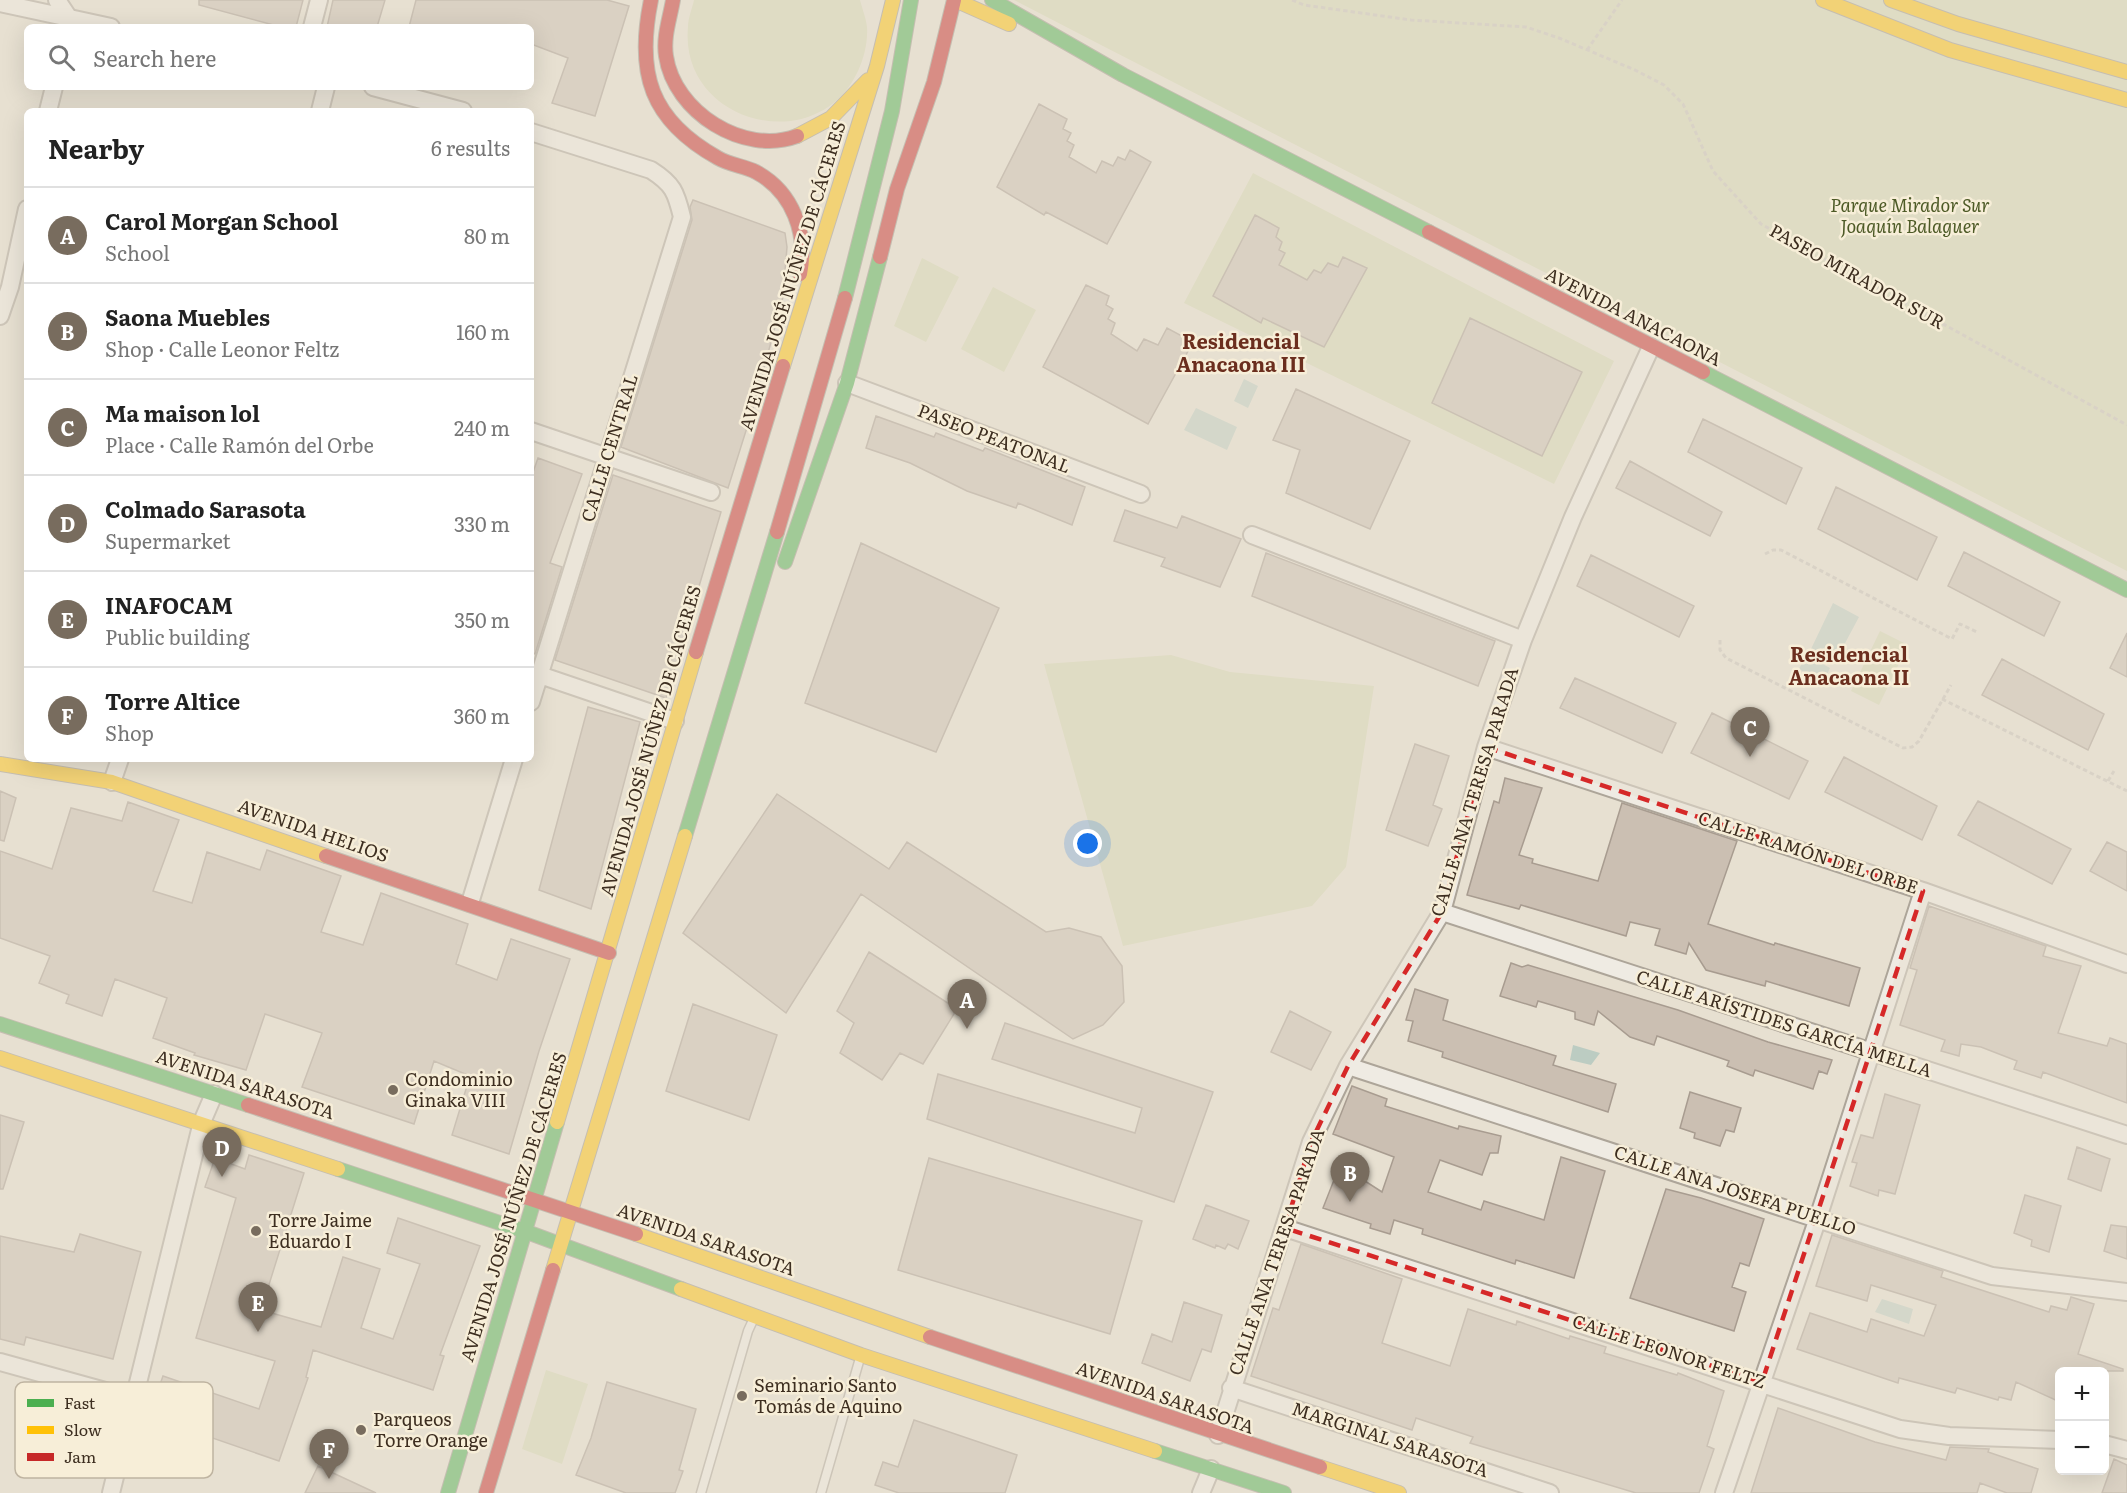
<!DOCTYPE html>
<html lang="en">
<head>
<meta charset="utf-8">
<style>
  body { margin:0; font-family:Literata,serif; background:#f2f2f2; color:#222 }
  .controls { position:absolute; right:18px; bottom:18px; display:grid; overflow:hidden; border-radius:9px; box-shadow:0 6px 24px #0002 }
  .controls button { width:54px; height:54px; display:grid; place-items:center; padding:0; border:0; border-bottom:2px solid #e0e0e0; background:#fff; color:#222; font:30px sans-serif }
  .you { position:absolute; left:1088px; top:844px; width:21px; height:21px; margin:-15px; border:4px solid #fff; border-radius:50%; background:#1a73e8; box-shadow:0 0 0 9px #1a73e833 }
  .badge { display:grid; place-items:center; width:39px; height:39px; border-radius:50%; background:#786c5e; color:#fff; font-size:20px; font-weight:700 }
  .pin { position:absolute; translate:-50% -50px; filter:drop-shadow(0 2px 3px #0008) }
  .pin::after { content:''; position:absolute; top:32px; width:21px; height:18px; background:inherit; clip-path:polygon(0 0,100% 0,50% 100%) }
  .list { margin:0; padding:0; list-style:none }
  h2 { display:flex; justify-content:space-between; align-items:center; height:78px; margin:0; padding:0 24px; font-size:26px }
  h2 small { font-size:20px; font-weight:400; color:#767676 }
  .list li { display:grid; grid-template-columns:39px 1fr auto; gap:18px; align-items:center; box-sizing:border-box; height:96px; padding:0 24px; border-top:2px solid #e0e0e0 }
  .list b { display:block; font-size:22px; white-space:nowrap }
  .list p { margin:0; font-size:20px; white-space:nowrap; color:#767676 }
  .list em { font-size:20px; font-style:normal; color:#767676 }
  .icon { flex:none; width:33px; height:33px; fill:none; stroke:currentColor; stroke-width:2; stroke-linecap:round; stroke-linejoin:round }
  .map { position:relative; flex:none; width:2127px; height:1493px; overflow:hidden }
  .search { position:absolute; background:#fff; box-shadow:0 6px 24px #0002; left:24px; top:24px; width:510px; height:66px; display:flex; align-items:center; gap:15px; box-sizing:border-box; padding:0 21px; border-radius:9px; color:#767676; font-size:22px }
  .panel { position:absolute; background:#fff; box-shadow:0 6px 24px #0002; left:24px; top:108px; width:510px; height:654px; border-radius:9px }
  .map>svg:first-child { display:block }
</style>
</head>
<body>
<div class="map">
<svg width="2127" height="1493" viewBox="0 0 2127 1493">
  <rect width="100%" height="100%" fill="#e7e0d1"/>
  <path fill="#d6d7b3" d="M694,0H860C862,8 866,18 867,27C868,42 864,58 858,71C817,160 679,123 688,27C688,18 692,9 694,0Z
    M1014,0H2127V571L1101,45Z
    M1253,173L1614,361L1554,484L1184,303Z
    M922,258L959,277L926,342L894,326Z
    M993,287L1036,310L1004,372L961,349Z
    M1880,631L1908,645L1879,705L1851,691Z
    M1171,655L1230,672L1374,686L1346,867L1312,906L1123,946L1044,664Z
    M546,1370L588,1384L562,1464L522,1449Z"/>
  <path fill="#bcccc2" d="M1244,379L1258,386L1248,408L1234,401Z
    M1196,408L1237,427L1227,450L1184,430Z
    M1833,603L1859,617L1836,660L1811,649Z
    M1806,655L1830,668L1823,683L1799,669Z
    M1573,1045L1600,1053L1591,1065L1570,1060Z
    M1882,1299L1913,1309L1909,1324L1875,1312Z"/>
  <path fill="#cbbfb2" stroke="#a89c90" stroke-width="1.5" d="M199,0H303L296,27H281L199,5Z
    M333,0H385L377,27H327Z
    M416,0H607L629,6L595,116L552,103L568,58L531,44V27H409Z
    M1039,104L1067,119L1063,129L1071,133L1067,141L1074,145L1069,157L1096,173L1102,161L1113,166L1118,157L1125,160L1130,150L1151,162L1107,244L1046,212L1044,215L997,187Z
    M693,200L785,233L787,247L785,271L787,282L755,402L728,488L621,447L692,220L690,207Z
    M1255,215L1279,228L1276,237L1282,242L1279,250L1285,253L1279,265L1307,280L1314,270L1321,273L1328,263L1338,267L1343,257L1367,268L1324,347L1263,318L1261,323L1213,296Z
    M1086,285L1109,296L1106,305L1113,309L1108,319L1115,323L1111,334L1137,351L1144,339L1158,345L1167,328L1193,342L1148,424L1043,367Z
    M1470,318L1582,372L1542,456L1432,403Z
    M1296,389L1410,441L1370,529L1286,493L1300,450L1273,440Z
    M876,416L934,437L936,433L983,451L985,448L1085,487L1072,525L1018,503L1016,508L967,491L910,463L866,448Z
    M1703,419L1802,468L1786,504L1688,452Z
    M538,458L582,474L550,563L562,567L535,654L531,652V478Z
    M1630,461L1722,512L1710,536L1616,488Z
    M613,475L721,512L666,698L555,660Z
    M1836,487L1937,537L1917,580L1818,529Z
    M1125,510L1177,528L1182,516L1241,539L1220,587L1161,566L1165,558L1114,541Z
    M861,543L999,608L936,752L805,703Z
    M1964,552L2060,602L2044,636L1948,586Z
    M1266,553L1495,641L1478,686L1252,596Z
    M1591,555L1694,606L1679,637L1577,586Z
    M2127,633V677L2110,668Z
    M2002,659L2104,714L2088,750L1982,695Z
    M1575,678L1676,723L1662,753L1560,708Z
    M588,707L640,722L591,909L539,890Z
    M1712,713L1808,761L1789,799L1691,753Z
    M1415,744L1449,756L1433,805L1442,809L1428,846L1386,830Z
    M1844,757L1937,806L1922,840L1825,792Z
    M1505,778L1542,788L1519,855L1533,859L1532,863L1598,881L1622,803L1737,841L1708,924L1774,945L1775,943L1860,968L1849,1006L1766,981L1765,986L1706,970L1689,943L1686,954L1655,945L1660,929L1630,922L1626,936L1521,905L1519,909L1467,895L1494,801L1499,803Z
    M0,791L16,798L4,841L0,840Z
    M777,794L889,869L907,842L1046,932L1069,928L1101,937L1122,966L1124,1002L1103,1025L1073,1039L861,894L786,1013L683,933Z
    M1978,801L2071,849L2052,884L1958,835Z
    M128,802L179,820L153,891L192,903L207,852L260,870L267,850L341,876L321,932L363,945L381,893L468,924L456,964L497,980L511,939L570,959L539,1051L509,1154L452,1135L470,1076L434,1061L414,1124L302,1087L322,1033L265,1014L246,1070L194,1055L195,1053L153,1038L167,998L115,979L102,1016L66,1003L69,995L39,983L50,956L0,938V851L52,869L71,808L122,821Z
    M2107,842L2127,852V891L2090,871Z
    M1929,906L2046,946L2043,956L2081,966L2058,1033L2107,1046L2110,1038L2127,1044V1103L2043,1072L2041,1078L2014,1069L2017,1061L1981,1047L1961,1044L1959,1056L1941,1051L1945,1040L1900,1025L1917,970L1910,968Z
    M869,952L957,1009L923,1064L900,1053L882,1080L840,1053L854,1023L837,1011Z
    M1511,963L1522,967L1528,965L1678,1010L1768,1042L1832,1060L1827,1074L1819,1071L1813,1089L1755,1070L1753,1076L1727,1066L1729,1061L1657,1036L1654,1045L1630,1037L1598,1011L1594,1025L1575,1019V1012L1538,1001L1536,1007L1500,996Z
    M1415,989L1448,1000L1443,1020L1556,1056L1553,1065L1616,1084L1608,1112L1442,1057L1443,1052L1408,1041L1413,1021L1406,1020Z
    M693,1004L777,1035L749,1120L666,1091Z
    M1290,1011L1331,1032L1311,1070L1271,1052Z
    M1005,1023L1213,1092L1174,1202L927,1119L938,1074L1135,1133L1142,1108L992,1059Z
    M1352,1086L1387,1099L1385,1106L1458,1129L1459,1126L1501,1136L1498,1153H1490L1482,1175L1440,1160L1428,1192L1481,1210L1484,1201L1544,1220L1561,1157L1605,1171L1574,1278L1516,1260L1515,1264L1422,1234L1423,1229L1394,1220L1390,1234L1370,1228L1371,1224L1323,1208L1334,1180L1355,1189L1365,1181L1382,1192L1394,1157L1333,1134Z
    M1690,1092L1741,1108L1734,1132L1726,1130L1720,1146L1694,1138L1695,1133L1680,1128Z
    M1885,1094L1920,1105L1895,1194L1879,1190L1878,1196L1850,1186L1857,1163L1852,1162L1861,1135L1873,1138Z
    M0,1115L24,1122L3,1189H0Z
    M2077,1147L2110,1159L2101,1191L2068,1179Z
    M249,1155L304,1173L261,1310L321,1327L343,1257L380,1269L361,1328L393,1339L420,1264L387,1253L398,1218L480,1246L440,1355L444,1356L433,1390L313,1350L306,1377L308,1378L279,1461L149,1416L163,1376L259,1409L275,1361L196,1338L236,1198L205,1187L215,1158L245,1169Z
    M929,1158L1142,1221L1110,1334L898,1270Z
    M1666,1189L1701,1198L1764,1219L1749,1266L1740,1263L1732,1287L1746,1292L1734,1331L1630,1298Z
    M2025,1195L2061,1206L2049,1252L2031,1246L2032,1240L2014,1233Z
    M1206,1205L1249,1221L1238,1249L1228,1244L1225,1249L1216,1245L1215,1248L1193,1239Z
    M2111,1225L2127,1227V1259L2104,1251Z
    M80,1234L141,1252L113,1359L26,1337L24,1345L0,1339V1236L74,1252Z
    M1832,1235L1943,1271L1941,1277L2049,1312L2051,1306L2067,1310L2071,1297L2094,1304L2078,1354L2123,1369V1371H2060V1402L2016,1382L2011,1400L1999,1397L1998,1400L1957,1388L1955,1393L1899,1378L1898,1383L1797,1349L1810,1313L1867,1332L1871,1319L1924,1336L1936,1305L1871,1285L1867,1301L1816,1286Z
    M1301,1244L1402,1279L1382,1343L1450,1366L1468,1309L1516,1325L1517,1321L1569,1339L1570,1336L1606,1347L1604,1353L1677,1375L1678,1373L1724,1391L1707,1446L1714,1449L1699,1493H1636L1470,1443L1473,1437L1416,1418L1412,1430L1251,1376L1273,1308L1279,1310Z
    M1184,1302L1222,1315L1211,1352L1202,1349L1190,1381L1142,1363L1152,1334L1172,1342Z
    M607,1382L696,1409L679,1470L683,1471L675,1493H626L576,1475L591,1438Z
    M1778,1408L1875,1442L1946,1460L1950,1447L1989,1449L1988,1452L2038,1469L2031,1493H2007L1980,1483L1977,1493H1751Z
    M914,1420L1017,1455L1005,1493H899L875,1485L883,1462L898,1467Z
    M2114,1459L2127,1465V1493H2102Z
    M318,1466L376,1493H305Z"/>
  <g fill="none" stroke-linecap="round" stroke-linejoin="round">
    <g stroke="#ada599" stroke-width="11">
      <path id="lane" d="M701,1493L748,1331L754,1318
        M821,1493L860,1358"/>
    </g>
    <g stroke="#ada599" stroke-width="20">
      <path id="street" d="M57,0L69,18
        M0,3L111,27
        M312,27L319,0
        M373,87L463,111
        M48,111L54,87
        M320,111L326,87
        M531,132L651,170C673,184 676,192 682,217L531,702
        M0,316L10,287L27,209
        M847,383L1141,494
        M531,431L711,492
        M1252,535L1523,640
        M531,672L675,721
        M1486,747L1923,891L2127,964
        M112,782L120,759
        M470,903L514,759
        M1442,912L2127,1135
        M1348,1066L1992,1276L2127,1292
        M1285,1228L1900,1429L1949,1436L2060,1440
        M0,1362L134,1399
        M1231,1388L1550,1493
        M1218,1435L1311,1142L1348,1066L1442,912L1486,747L1523,640L1573,517L1651,347
        M2104,1444L2127,1450
        M111,1493L202,1122L214,1094
        M1201,1493L1211,1469
        M1724,1493L1818,1218L1923,891"/>
    </g>
    <g stroke="#9c958a" stroke-width="16">
      <path id="fast" d="M992,0L1123,75L1429,232
        M845,298L892,111L911,0
        M1703,372L2127,590
        M785,562L847,383L880,257
        M685,836L777,532
        M0,1024L248,1105
        M338,1169L527,1232L681,1289
        M1155,1451L1284,1493
        M448,1493L557,1122"/>
    </g>
    <g stroke="#9c958a" stroke-width="16">
      <path id="slow" d="M955,0L1009,24
        M1823,0L1950,50L2127,100
        M1891,0L1958,24L2127,72
        M797,136L831,118L868,80
        M783,366L877,66L893,0
        M0,764L112,782L326,856
        M0,1058L338,1169
        M557,1122L696,652
        M636,1234L930,1337
        M553,1270L685,836
        M681,1289L861,1355L1155,1451
        M1320,1467L1399,1493"/>
    </g>
    <g stroke="#9c958a" stroke-width="16">
      <path id="jam" d="M651,0C636,73 650,120 718,158C730,165 744,166 756,172C793,192 808,234 800,274
        M673,0C670,18 663,37 666,56C674,112 744,156 797,136
        M1429,232L1703,372
        M880,257L897,189L934,82L954,0
        M777,532L845,298
        M696,652L783,366
        M326,856L609,953
        M248,1105L636,1234
        M930,1337L1320,1467
        M486,1493L553,1270"/>
    </g>
    <path stroke="#c8c2b9" stroke-width="3" stroke-dasharray="4.5 3" stroke-linecap="butt" d="M1292,0L1304,5L1411,20L1526,27L1559,38L1635,70L1664,85L1683,104L1713,171L1761,224L2127,425
      M1587,50L1622,0
      M1765,554L1773,550H1781L1952,639L1960,624L1977,632
      M1720,640V650L1726,658L1903,748L1912,747L1919,741L1951,685
      M1942,699L2127,791
      M2108,781L2114,771"/>
    <use href="#lane" stroke="#efebe3" stroke-width="8"/>
    <use href="#street" stroke="#efebe3" stroke-width="16"/>
    <use href="#fast" stroke="#4caf50" stroke-width="14"/>
    <use href="#slow" stroke="#ffc107" stroke-width="14"/>
    <use href="#jam" stroke="#c62828" stroke-width="14"/>
  </g>
  <path d="M0 0H2127V1493H0ZM1486,747L1923,891L1762,1382L1285,1228L1311,1142L1348,1066L1442,912Z" fill="#e7e0d1" fill-opacity=".55" fill-rule="evenodd"/>
  <path fill="none" stroke="#d62828" stroke-width="4.5" stroke-dasharray="12 8" stroke-linejoin="round" d="M1486,747L1923,891L1762,1382L1285,1228L1311,1142L1348,1066L1442,912Z"/>
  <g fill="#786c5e" stroke="#f7eed8" stroke-width="2">
    <circle cx="393" cy="1090" r="6"/>
    <circle cx="256" cy="1231" r="6"/>
    <circle cx="742" cy="1396" r="6"/>
    <circle cx="361" cy="1430" r="6"/>
  </g>
  <g text-anchor="middle" stroke-width="5" stroke-linejoin="round" paint-order="stroke">
    <g font-size="18" font-style="italic" fill="#4d5a26" stroke="#f7eed8">
      <text x="1910" y="212">Parque Mirador Sur<tspan x="1910" dy="21">Joaquín Balaguer</tspan></text>
    </g>
    <g font-size="18" fill="#3d2e20" stroke="#f7eed8">
      <text transform="translate(793 276) rotate(-73)" y="6">AVENIDA JOSÉ NÚÑEZ DE CÁCERES</text>
      <text transform="translate(1857 277) rotate(29)" y="6">PASEO MIRADOR SUR</text>
      <text transform="translate(1633 317) rotate(27)" y="6">AVENIDA ANACAONA</text>
      <text transform="translate(994 439) rotate(21)" y="6">PASEO PEATONAL</text>
      <text transform="translate(610 448) rotate(-73)" y="6">CALLE CENTRAL</text>
      <text transform="translate(651 741) rotate(-74)" y="6">AVENIDA JOSÉ NÚÑEZ DE CÁCERES</text>
      <text transform="translate(1475 792) rotate(-73)" y="6">CALLE ANA TERESA PARADA</text>
      <text transform="translate(313 831) rotate(19)" y="6">AVENIDA HELIOS</text>
      <text transform="translate(1808 853) rotate(18)" y="6">CALLE RAMÓN DEL ORBE</text>
      <text transform="translate(1784 1024) rotate(18)" y="6">CALLE ARÍSTIDES GARCÍA MELLA</text>
      <text transform="translate(245 1085) rotate(18)" y="6">AVENIDA SARASOTA</text>
      <text transform="translate(1735 1191) rotate(18)" y="6">CALLE ANA JOSEFA PUELLO</text>
      <text transform="translate(514 1207) rotate(-73)" y="6">AVENIDA JOSÉ NÚÑEZ DE CÁCERES</text>
      <text transform="translate(706 1240) rotate(19)" y="6">AVENIDA SARASOTA</text>
      <text transform="translate(1277 1252) rotate(-71)" y="6">CALLE ANA TERESA PARADA</text>
      <text transform="translate(1669 1352) rotate(18)" y="6">CALLE LEONOR FELTZ</text>
      <text transform="translate(1165 1398) rotate(19)" y="6">AVENIDA SARASOTA</text>
      <text transform="translate(1390 1440) rotate(18)" y="6">MARGINAL SARASOTA</text>
    </g>
    <g font-size="18" fill="#3d2e20" stroke="#f7eed8" text-anchor="start">
      <text x="405" y="1086">Condominio<tspan x="405" dy="21">Ginaka VIII</tspan></text>
      <text x="268" y="1227">Torre Jaime<tspan x="268" dy="21">Eduardo I</tspan></text>
      <text x="754" y="1392">Seminario Santo<tspan x="754" dy="21">Tomás de Aquino</tspan></text>
      <text x="373" y="1426">Parqueos<tspan x="373" dy="21">Torre Orange</tspan></text>
    </g>
    <g font-size="20" font-weight="bold" fill="#6b2e1e" stroke="#f7eed8">
      <text x="1241" y="349">Residencial<tspan x="1241" dy="23">Anacaona III</tspan></text>
      <text x="1849" y="662">Residencial<tspan x="1849" dy="23">Anacaona II</tspan></text>
    </g>
  </g>
  <rect x="15" y="1382" width="198" height="96" rx="9" fill="#f7eed8" stroke="#bfb4a1" stroke-width="1.5"/>
  <rect x="27" y="1399" width="27" height="8" fill="#4caf50"/>
  <rect x="27" y="1426" width="27" height="8" fill="#ffc107"/>
  <rect x="27" y="1453" width="27" height="8" fill="#c62828"/>
  <g font-size="16" fill="#3d2e20">
    <text x="64" y="1409">Fast</text>
    <text x="64" y="1436">Slow</text>
    <text x="64" y="1463">Jam</text>
  </g>
</svg>
<div class="controls">
<button>+</button>
<button>−</button>
</div>
<div class="you"></div>
<div class="pin badge" style="left:967px;top:1029px">A</div>
<div class="pin badge" style="left:1350px;top:1202px">B</div>
<div class="pin badge" style="left:1750px;top:757px">C</div>
<div class="pin badge" style="left:222px;top:1177px">D</div>
<div class="pin badge" style="left:258px;top:1332px">E</div>
<div class="pin badge" style="left:329px;top:1479px">F</div>
<div class="search"><svg class="icon" aria-label="search" viewBox="0 0 24 24"><circle cx="10" cy="10" r="6"/><path d="M15 15l6 6"/></svg>Search here</div>
<section class="panel">
<h2>Nearby<small>6 results</small></h2>
<ul class="list">
<li><span class="badge">A</span><div><b>Carol Morgan School</b><p>School</p></div><em>80 m</em></li>
<li><span class="badge">B</span><div><b>Saona Muebles</b><p>Shop · Calle Leonor Feltz</p></div><em>160 m</em></li>
<li><span class="badge">C</span><div><b>Ma maison lol</b><p>Place · Calle Ramón del Orbe</p></div><em>240 m</em></li>
<li><span class="badge">D</span><div><b>Colmado Sarasota</b><p>Supermarket</p></div><em>330 m</em></li>
<li><span class="badge">E</span><div><b>INAFOCAM</b><p>Public building</p></div><em>350 m</em></li>
<li><span class="badge">F</span><div><b>Torre Altice</b><p>Shop</p></div><em>360 m</em></li>
</ul>
</section>
</div>
</body>
</html>
